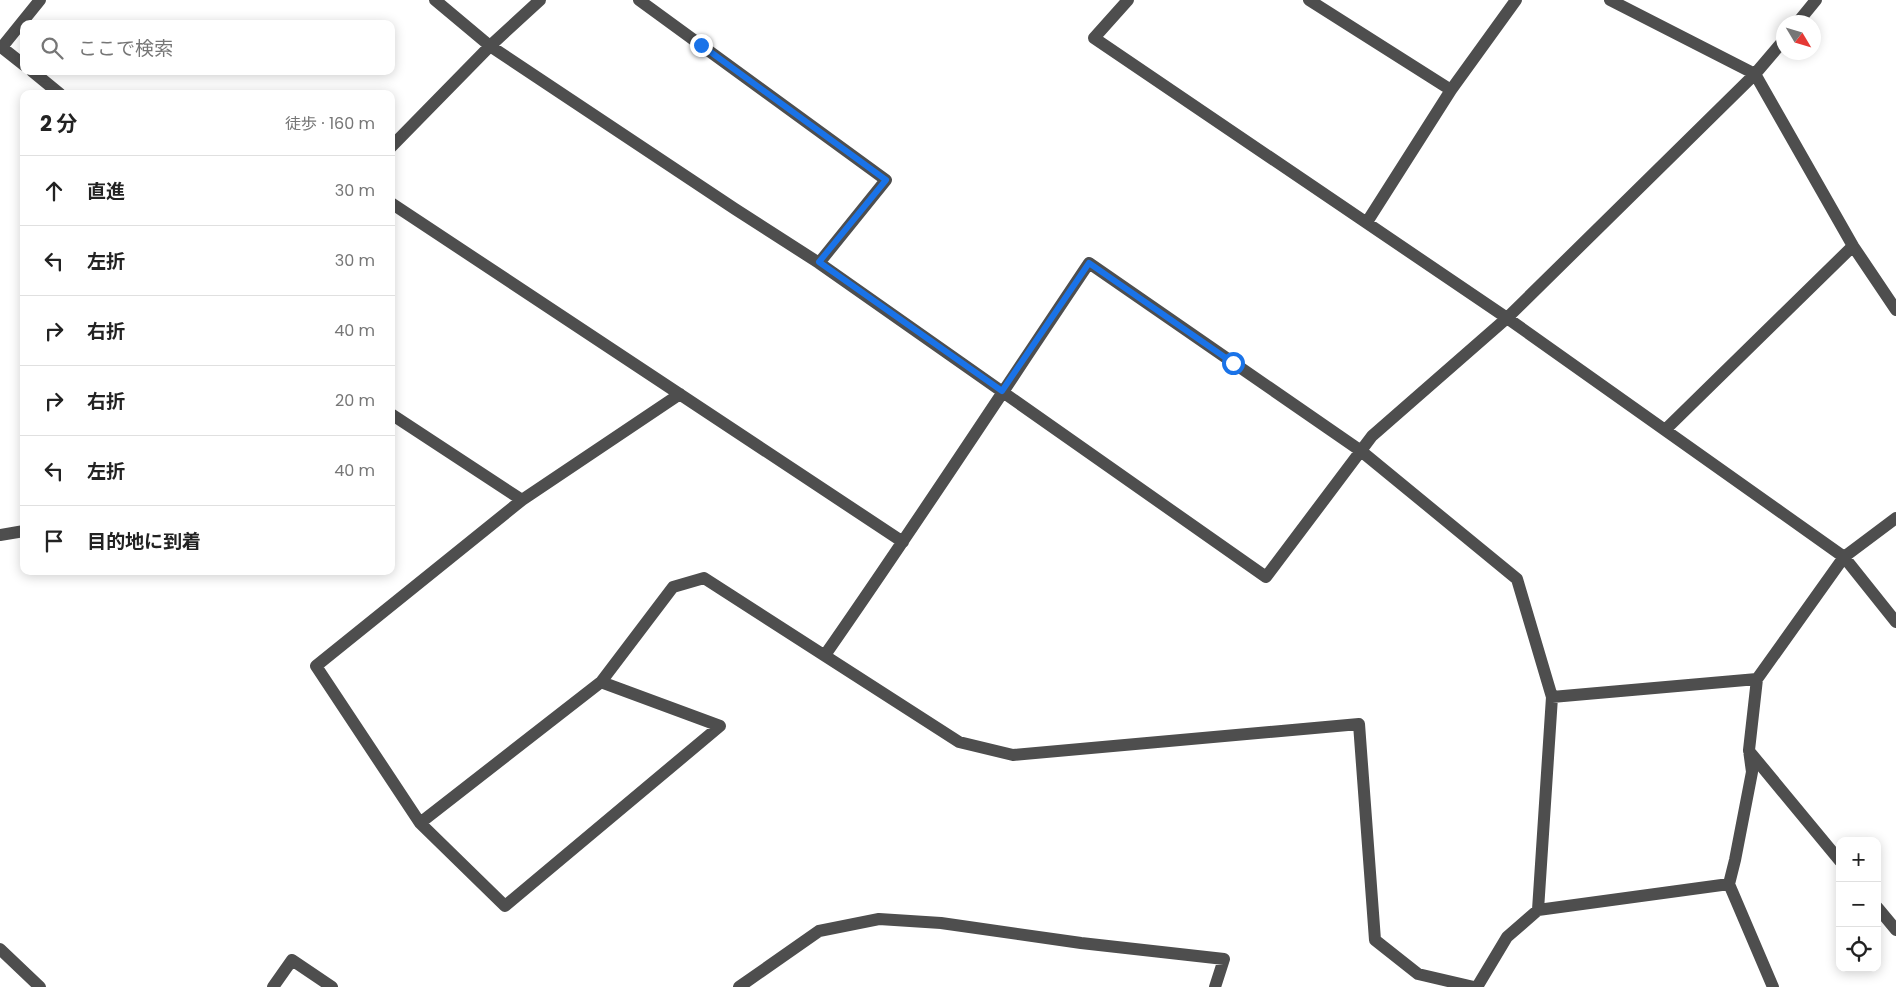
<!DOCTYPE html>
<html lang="ja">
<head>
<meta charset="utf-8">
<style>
  body { margin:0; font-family:Poppins,"Noto Sans JP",sans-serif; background:#f6f6f6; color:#222 }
  .controls { position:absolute; right:15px; bottom:15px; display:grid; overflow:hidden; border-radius:10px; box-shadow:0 2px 12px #0003 }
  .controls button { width:45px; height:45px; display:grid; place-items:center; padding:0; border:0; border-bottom:1px solid #e0e0e0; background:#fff; color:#222; font:25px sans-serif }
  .compass { position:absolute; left:1776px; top:15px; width:45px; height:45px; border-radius:50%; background:#fff; box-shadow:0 2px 12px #0003; rotate:128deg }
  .stop { position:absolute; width:15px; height:15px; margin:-11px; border:4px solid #1a73e8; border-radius:50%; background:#fff }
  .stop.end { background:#1a73e8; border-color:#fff; box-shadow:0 1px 5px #0008 }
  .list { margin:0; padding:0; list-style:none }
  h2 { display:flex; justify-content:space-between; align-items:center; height:65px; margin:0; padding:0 20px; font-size:21px }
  h2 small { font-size:16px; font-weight:400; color:#767676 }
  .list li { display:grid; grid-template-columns:32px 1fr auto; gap:15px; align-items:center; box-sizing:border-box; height:70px; padding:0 20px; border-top:1px solid #e0e0e0 }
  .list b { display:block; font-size:19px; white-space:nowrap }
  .list em { font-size:16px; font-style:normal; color:#767676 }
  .icon { flex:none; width:28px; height:28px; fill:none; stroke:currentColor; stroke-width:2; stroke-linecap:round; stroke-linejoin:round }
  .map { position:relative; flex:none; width:1896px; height:987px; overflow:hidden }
  .search { position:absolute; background:#fff; box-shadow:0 2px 12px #0003; left:20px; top:20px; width:375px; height:55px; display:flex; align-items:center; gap:12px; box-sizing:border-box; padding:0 18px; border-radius:10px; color:#767676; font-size:19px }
  .panel { position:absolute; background:#fff; box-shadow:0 2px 12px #0003; left:20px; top:90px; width:375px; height:485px; border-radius:10px }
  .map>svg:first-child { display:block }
</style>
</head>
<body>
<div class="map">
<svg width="1896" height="987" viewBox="0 0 1896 987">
  <rect width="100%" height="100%" fill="#fff"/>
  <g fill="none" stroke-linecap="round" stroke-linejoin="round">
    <path stroke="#4e4e4e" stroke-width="12" d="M435,0L490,46L735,209L819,263L1266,577L1372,436L1507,318L1755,74L1784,40
      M639,0L886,180L819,263
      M1128,0L1094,38L1507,318L1844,557L1896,622
      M1309,0L1451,90L1516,0
      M1610,0L1755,74L1853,246L1896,310
      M1798,22L1816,0
      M0,46L24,65
      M2,47L40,0
      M32,71L60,94
      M391,147L490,46L540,0
      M391,203L903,542
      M1367,222L1451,90
      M680,394L522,500L316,666L420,823L505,906L720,726L601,682L673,587L704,578L959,742L1013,755L1359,724L1375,940L1418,974L1474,987
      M391,414L522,500
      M1665,430L1853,246
      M0,535L24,531
      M825,655C915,526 1001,394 1089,263L1361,451L1517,579L1552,697L1538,910
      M1552,697L1757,679
      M1749,751L1840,861
      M420,823L601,682
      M1729,884L1773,987
      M1877,907L1896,930
      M0,949L40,987
      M273,987L292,960L332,987
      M739,987L819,931L879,919L941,923L1081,943L1224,959L1215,987
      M1477,987L1507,937L1538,910L1729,884L1735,860L1752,772L1749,750L1757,679L1844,557L1896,518"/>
  </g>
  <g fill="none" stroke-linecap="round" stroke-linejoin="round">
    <path stroke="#1a73e8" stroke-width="6" d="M701,45L886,180L819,262L1002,391L1089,263L1233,363"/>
  </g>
</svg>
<div class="controls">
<button>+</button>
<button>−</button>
<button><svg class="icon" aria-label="locate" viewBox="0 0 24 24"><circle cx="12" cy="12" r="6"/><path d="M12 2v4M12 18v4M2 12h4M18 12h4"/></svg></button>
</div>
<svg class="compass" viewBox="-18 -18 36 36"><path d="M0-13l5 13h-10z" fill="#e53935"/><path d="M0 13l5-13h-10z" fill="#767676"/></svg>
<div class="stop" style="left:1233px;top:363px"></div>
<div class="stop end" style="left:701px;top:45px"></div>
<div class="search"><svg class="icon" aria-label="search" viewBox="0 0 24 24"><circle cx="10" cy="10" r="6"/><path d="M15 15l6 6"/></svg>ここで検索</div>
<section class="panel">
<h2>2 分<small>徒歩 · 160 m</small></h2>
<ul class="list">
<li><svg class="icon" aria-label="ahead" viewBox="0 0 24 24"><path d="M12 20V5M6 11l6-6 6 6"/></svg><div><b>直進</b></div><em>30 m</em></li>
<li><svg class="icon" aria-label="left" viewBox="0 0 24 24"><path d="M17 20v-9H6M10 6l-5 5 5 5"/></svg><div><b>左折</b></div><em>30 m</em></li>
<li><svg class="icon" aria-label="right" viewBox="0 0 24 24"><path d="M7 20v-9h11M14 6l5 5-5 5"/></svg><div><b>右折</b></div><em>40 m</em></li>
<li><svg class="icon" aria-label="right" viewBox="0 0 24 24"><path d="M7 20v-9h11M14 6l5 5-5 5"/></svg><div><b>右折</b></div><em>20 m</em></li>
<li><svg class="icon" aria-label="left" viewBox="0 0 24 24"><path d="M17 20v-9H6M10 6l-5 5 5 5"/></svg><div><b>左折</b></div><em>40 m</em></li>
<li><svg class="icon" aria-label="arrive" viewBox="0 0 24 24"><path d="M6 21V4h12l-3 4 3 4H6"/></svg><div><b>目的地に到着</b></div></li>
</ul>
</section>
</div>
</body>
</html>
